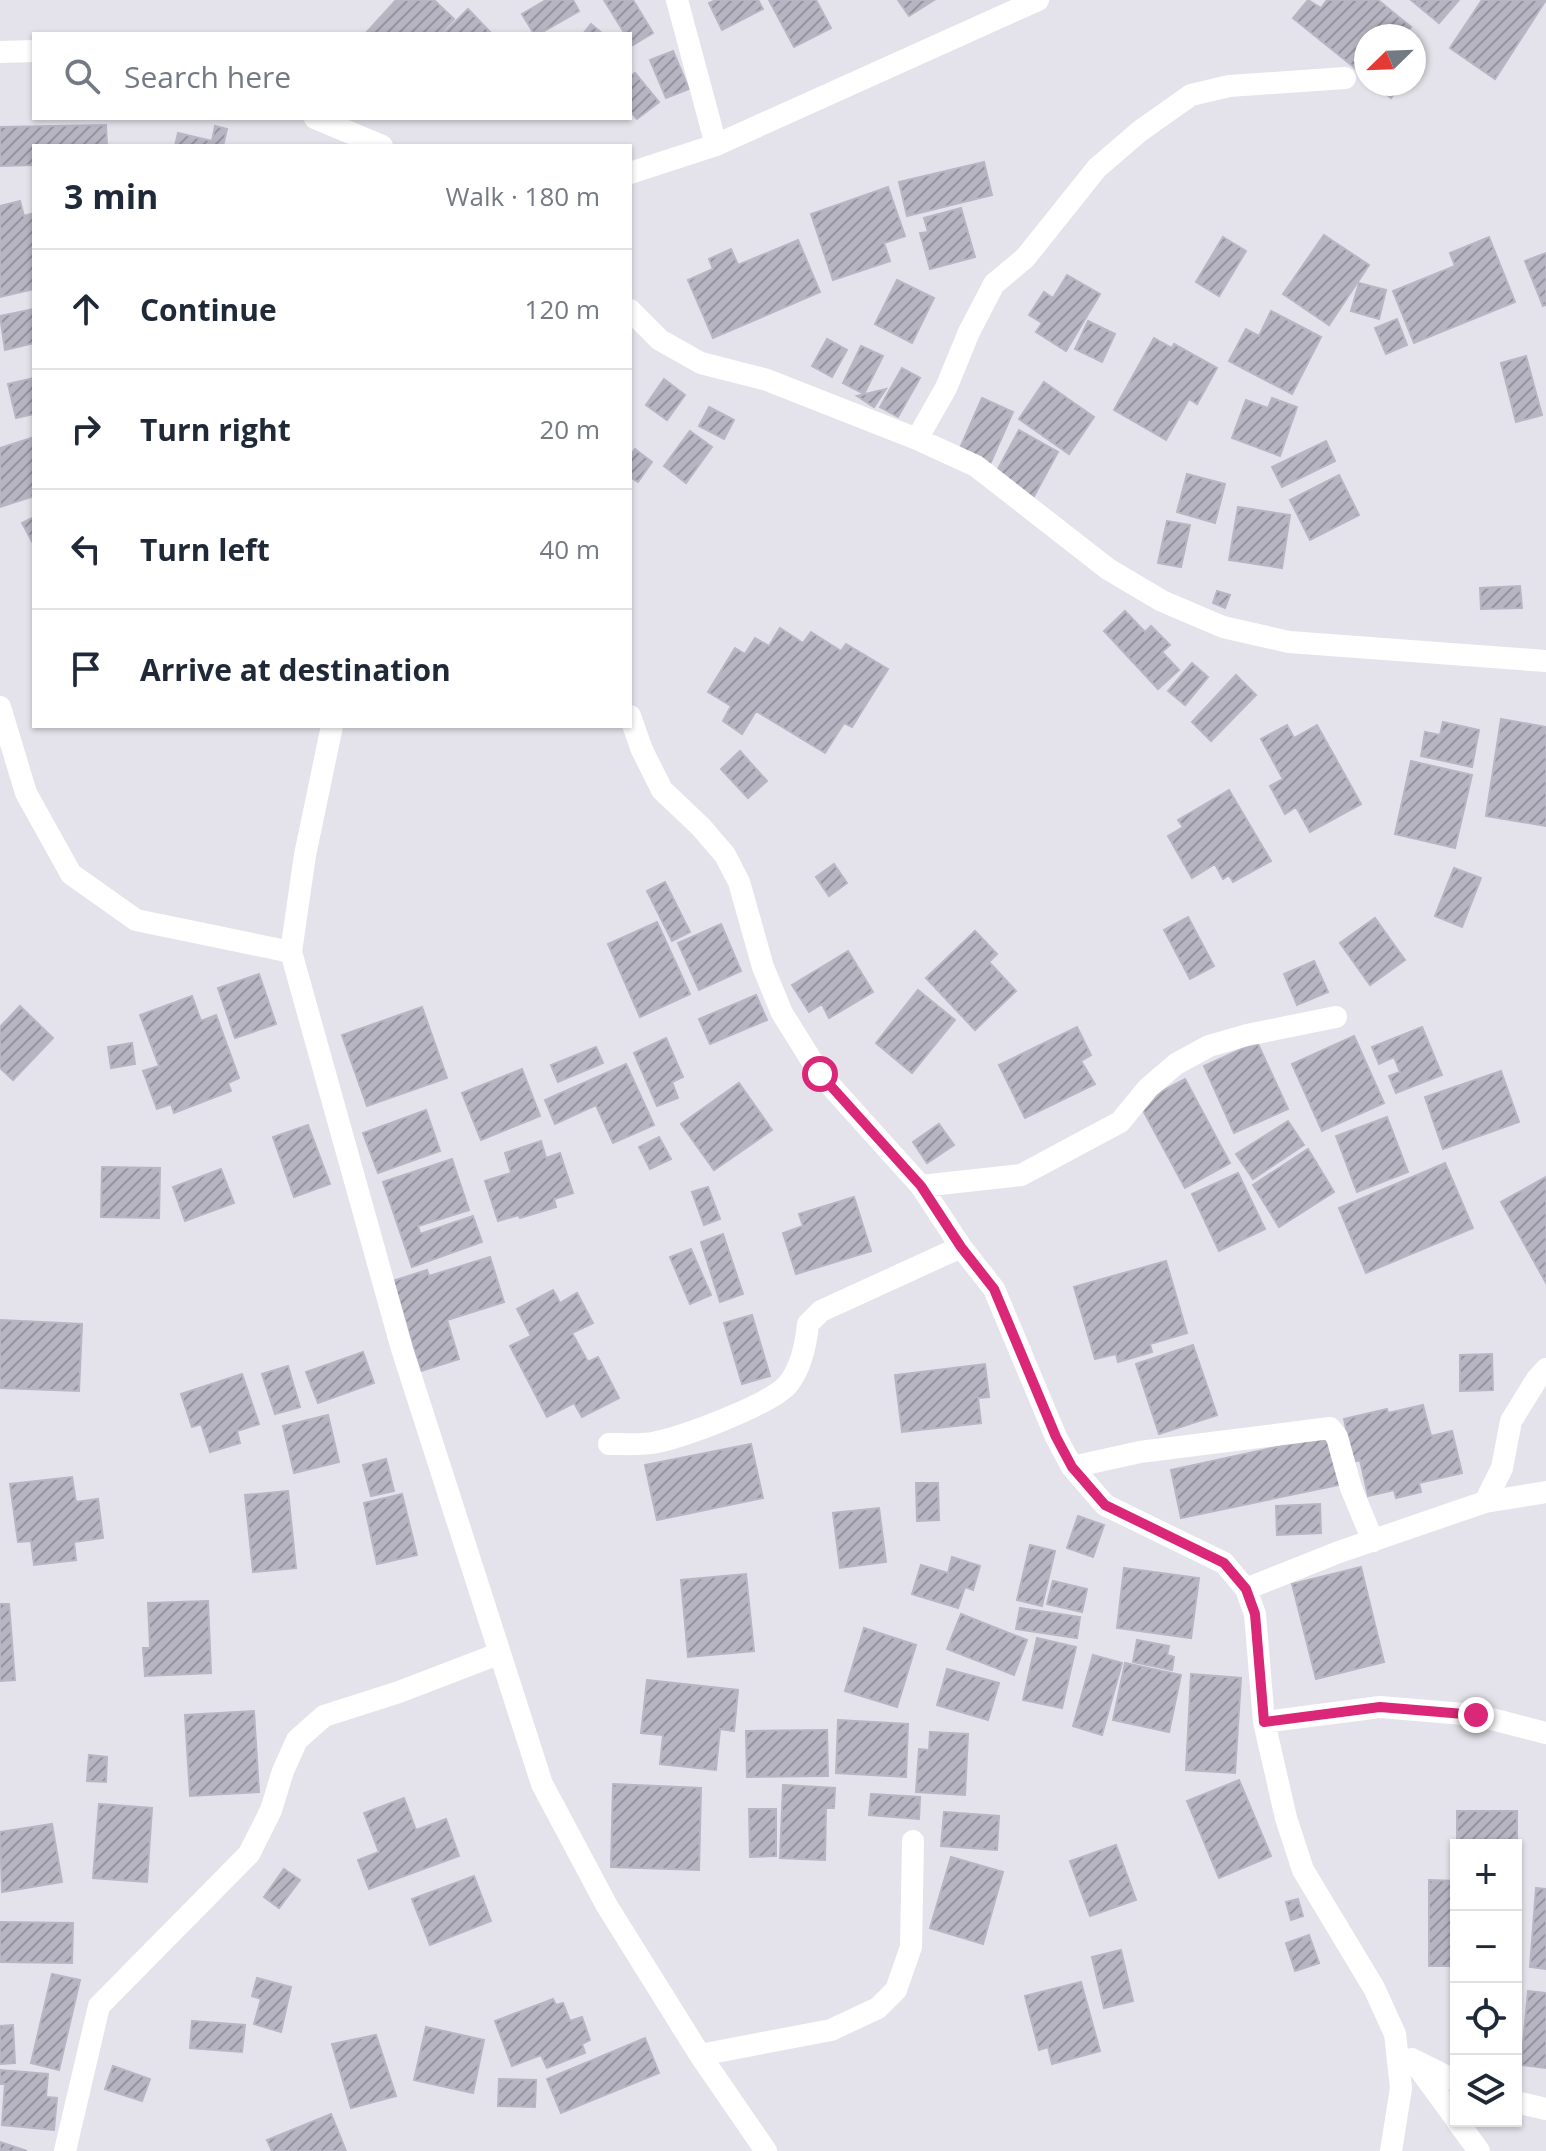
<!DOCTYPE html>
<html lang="en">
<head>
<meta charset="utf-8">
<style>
  body { margin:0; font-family:"Open Sans",sans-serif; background:#f2f2f3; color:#1f2937 }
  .controls { position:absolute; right:24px; bottom:24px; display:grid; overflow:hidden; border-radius:0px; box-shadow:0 2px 6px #0004 }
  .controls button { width:72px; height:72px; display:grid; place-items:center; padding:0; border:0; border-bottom:2px solid #e0e1e3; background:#fff; color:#1f2937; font:40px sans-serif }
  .compass { position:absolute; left:1354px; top:24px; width:72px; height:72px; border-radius:50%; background:#fff; box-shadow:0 2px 6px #0004; rotate:247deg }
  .stop { position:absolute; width:24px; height:24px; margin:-18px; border:6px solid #db2777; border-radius:50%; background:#fff }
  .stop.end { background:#db2777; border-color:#fff; box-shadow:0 2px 8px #0008 }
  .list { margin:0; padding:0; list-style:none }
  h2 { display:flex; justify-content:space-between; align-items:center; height:104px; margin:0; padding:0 32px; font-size:34px }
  h2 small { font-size:26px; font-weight:400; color:#747a83 }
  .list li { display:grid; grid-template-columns:52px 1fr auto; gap:24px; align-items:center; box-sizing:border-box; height:120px; padding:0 32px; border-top:2px solid #e0e1e3 }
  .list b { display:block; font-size:30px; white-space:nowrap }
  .list em { font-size:26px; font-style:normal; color:#747a83 }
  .icon { flex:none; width:44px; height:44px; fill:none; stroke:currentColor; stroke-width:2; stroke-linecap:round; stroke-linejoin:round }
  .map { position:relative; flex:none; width:1546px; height:2151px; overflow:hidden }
  .search { position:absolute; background:#fff; box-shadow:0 2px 6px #0004; left:32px; top:32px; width:600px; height:88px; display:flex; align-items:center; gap:20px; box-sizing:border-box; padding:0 28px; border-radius:0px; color:#747a83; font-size:30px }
  .panel { position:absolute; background:#fff; box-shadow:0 2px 6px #0004; left:32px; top:144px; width:600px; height:584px; border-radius:0px }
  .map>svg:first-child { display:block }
</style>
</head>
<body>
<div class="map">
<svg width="1546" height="2151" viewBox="0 0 1546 2151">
  <defs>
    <pattern id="building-hatch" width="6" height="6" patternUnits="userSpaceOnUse" patternTransform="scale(2)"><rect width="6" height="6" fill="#b7b5c2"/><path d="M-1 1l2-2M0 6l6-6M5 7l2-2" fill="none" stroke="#95939f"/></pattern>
  </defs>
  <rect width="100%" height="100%" fill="#e4e3eb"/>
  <path fill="url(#building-hatch)" stroke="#b8b6c4" stroke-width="2" d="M396,0H434L454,19L440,34H365Z
    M546,0H573L579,11L539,34H534L522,14Z
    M604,0H633L653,33L633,45L630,34H625Z
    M716,0H758L763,9L722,30L709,3Z
    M769,0H816L831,28L794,47Z
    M898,0H934L909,16Z
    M1308,0L1321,8L1327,0H1378L1411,27L1404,36H1366V77L1293,18Z
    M1411,0H1459L1439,23Z
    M1482,0H1546L1495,79L1450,48Z
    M468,9L492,34H443Z
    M591,24L603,34H583Z
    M673,51L689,89L666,98L650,60Z
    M635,73L659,102L637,119L630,111V76Z
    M1375,84H1402L1391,98Z
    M106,125L107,146H34V165L0,166V127Z
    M215,126L227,129L223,146H175L178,133L212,141Z
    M984,162L992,195L907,216L899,182Z
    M888,187L905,236L884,243L890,261L833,280L811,214Z
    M20,201L24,216L34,213V289L0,297V206Z
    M961,208L975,257L930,269L920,233L928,232L924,218Z
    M1324,235L1369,265L1329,325L1283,294Z
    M1223,237L1246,251L1219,296L1196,282Z
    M1489,237L1515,302L1414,343L1393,291L1455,266L1450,253Z
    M798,240L820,292L713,338L688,280L713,269L709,259L731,249L738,265Z
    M1546,253V305L1543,306L1525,261Z
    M1067,275L1100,294L1066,351L1036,332L1042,323L1029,315L1044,292L1053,298Z
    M897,280L934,298L912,343L875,324Z
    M1359,283L1386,290L1379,319L1351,311Z
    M34,309V343L5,350L0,316Z
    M1271,311L1321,337L1292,394L1229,361L1246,329L1259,336Z
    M1397,319L1407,345L1386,354L1375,328Z
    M1088,321L1115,334L1102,362L1075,349Z
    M1154,338L1172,348L1174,344L1217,368L1197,404L1189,399L1166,440L1114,410Z
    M827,339L847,350L832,377L812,366Z
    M861,346L883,356L864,394L843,383Z
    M1526,356L1542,415L1516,422L1501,363Z
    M902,368L920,378L898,417L880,407Z
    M34,378V414L16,418L8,384Z
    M664,379L685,395L667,420L646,405Z
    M1044,382L1094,417L1069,454L1019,419Z
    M886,389L874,407L857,396Z
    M982,398L1013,412L987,471L956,457Z
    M1272,398L1297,407L1280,456L1232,438L1246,400L1268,408Z
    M709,407L734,420L724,439L699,426Z
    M1019,430L1058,452L1032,500L993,478Z
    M690,431L712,447L686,483L664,466Z
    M34,437V496L0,507V448Z
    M1326,441L1335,461L1282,487L1272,467Z
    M635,449L652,462L638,482L630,477V456Z
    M1187,474L1225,484L1215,523L1177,512Z
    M1339,475L1359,515L1310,540L1290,500Z
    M1238,507L1290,515L1282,568L1229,560Z
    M34,517V545L22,523Z
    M1167,521L1190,525L1181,567L1158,563Z
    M1520,586L1522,608L1481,609L1480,588Z
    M1217,591L1230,595L1225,608L1213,603Z
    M1125,611L1145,632L1151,626L1170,645L1162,652L1179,670L1158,689L1104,631Z
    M780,628L803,643L811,632L841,651L846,644L888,669L852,727L844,723L825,753L756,711L742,734L723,721L731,706L708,692L735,648L745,654L755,638L769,646Z
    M1192,663L1208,677L1185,705L1168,691Z
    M1236,675L1256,695L1211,741L1192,722Z
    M1501,719L1546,727V826L1486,816Z
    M1443,722L1479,730L1472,767L1421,756L1425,732L1440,735Z
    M1287,725L1294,738L1317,725L1361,804L1310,832L1296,807L1285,814L1270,786L1283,779L1261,739Z
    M740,751L767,781L748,798L721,769Z
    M1411,761L1472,775L1455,848L1395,834Z
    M1229,790L1271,861L1233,882L1229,875L1223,879L1215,864L1192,878L1168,836L1183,827L1178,820Z
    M834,864L847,883L829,896L816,877Z
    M1454,868L1481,878L1462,927L1435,916Z
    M665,882L690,932L672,941L647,891Z
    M1188,917L1214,966L1190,979L1164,930Z
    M1375,918L1405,960L1370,985L1340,943Z
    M657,922L690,994L640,1017L608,944Z
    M721,924L741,971L699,990L678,943Z
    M975,931L997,954L989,962L1016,991L975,1030L926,978Z
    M848,951L873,992L829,1018L822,1004L809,1012L792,985Z
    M1314,961L1328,992L1297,1005L1284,974Z
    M259,974L276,1024L235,1038L218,988Z
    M918,990L955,1020L912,1073L876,1043Z
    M756,995L767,1020L710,1044L699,1019Z
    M192,996L201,1021L216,1015L239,1078L228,1083L231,1091L174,1113L171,1104L157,1109L143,1071L159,1066L140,1015Z
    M20,1006L53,1038L13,1080L0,1068V1027Z
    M422,1007L447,1078L367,1106L342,1035Z
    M1077,1027L1091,1055L1081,1061L1095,1084L1025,1118L999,1065Z
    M1422,1027L1442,1075L1396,1093L1389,1076L1400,1072L1394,1057L1379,1064L1372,1047Z
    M1354,1036L1384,1103L1322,1131L1292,1064Z
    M666,1038L683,1077L672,1082L678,1098L657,1106L634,1053Z
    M1257,1042L1288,1109L1234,1133L1204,1066Z
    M132,1043L135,1064L111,1068L108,1047Z
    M596,1047L603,1063L558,1082L551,1065Z
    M626,1064L654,1125L613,1143L596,1105L555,1124L545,1100Z
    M522,1069L540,1116L481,1140L462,1093Z
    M1501,1071L1519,1122L1443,1149L1425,1097Z
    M1185,1079L1230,1163L1185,1188L1139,1103Z
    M739,1083L772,1130L714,1170L681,1124Z
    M426,1110L440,1151L378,1173L363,1133Z
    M1387,1117L1408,1172L1357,1192L1336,1136Z
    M1288,1121L1304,1145L1253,1179L1236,1154Z
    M939,1124L954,1145L927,1163L913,1142Z
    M308,1125L330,1184L294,1197L273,1137Z
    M659,1137L671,1159L650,1169L639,1147Z
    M541,1141L546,1158L560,1153L573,1193L554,1199L556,1207L520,1218L519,1215L498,1221L485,1181L511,1173L505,1153Z
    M1308,1149L1334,1192L1279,1227L1253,1185Z
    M452,1159L469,1210L418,1226L420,1234L473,1216L482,1242L412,1267L383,1182Z
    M1445,1163L1473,1228L1366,1273L1339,1208Z
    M102,1167L160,1168L159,1218L101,1217Z
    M221,1169L234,1203L185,1221L173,1187Z
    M1238,1173L1265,1229L1219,1251L1192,1194Z
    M1546,1177V1283L1501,1202Z
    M708,1187L720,1219L704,1225L692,1192Z
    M854,1197L871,1251L796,1274L783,1233L803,1226L799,1214Z
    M723,1234L743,1294L720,1302L701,1242Z
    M691,1249L711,1295L690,1304L670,1257Z
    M490,1257L504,1302L447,1320L459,1359L421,1371L393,1281L427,1270L429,1276Z
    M1166,1261L1187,1333L1150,1344L1152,1352L1118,1362L1116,1354L1095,1359L1074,1287Z
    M553,1290L560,1303L577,1293L593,1323L572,1333L588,1362L598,1357L619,1398L582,1417L574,1403L547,1417L510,1346L531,1336L517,1309Z
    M752,1315L770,1376L742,1384L724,1323Z
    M0,1320L82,1324L79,1391L0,1388Z
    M1193,1345L1217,1415L1159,1434L1136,1364Z
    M363,1352L374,1383L318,1403L306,1372Z
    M1492,1354L1493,1390L1460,1391V1355Z
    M985,1364L989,1397L978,1398L981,1423L902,1432L895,1375Z
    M288,1366L300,1407L275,1414L262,1374Z
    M242,1374L259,1424L237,1431L240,1443L210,1452L201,1424L192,1427L181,1394Z
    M1423,1405L1431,1436L1452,1431L1462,1473L1419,1483L1421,1492L1396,1498L1394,1490L1368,1496L1360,1460L1353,1462L1344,1419L1387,1409L1388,1413Z
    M328,1415L339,1462L294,1473L283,1426Z
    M1332,1435L1343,1484L1181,1518L1171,1470Z
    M751,1444L763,1498L657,1520L645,1465Z
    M386,1459L394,1491L371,1496L363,1465Z
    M72,1477L76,1502L98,1499L103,1538L74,1542L76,1560L34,1565L31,1541L18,1542L10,1484Z
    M916,1483H938L939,1520L917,1521Z
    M288,1491L296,1568L253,1572L245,1495Z
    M402,1494L417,1555L377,1564L364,1503Z
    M1320,1504L1321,1533L1277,1535L1276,1506Z
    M879,1508L886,1562L840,1568L833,1513Z
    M1078,1516L1104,1525L1093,1557L1067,1548Z
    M1030,1545L1055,1551L1042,1606L1017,1600Z
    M952,1557L980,1566L973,1590L965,1587L958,1608L912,1594L921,1565L948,1573Z
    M1361,1567L1384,1662L1316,1679L1292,1584Z
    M1124,1568L1199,1578L1191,1638L1117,1628Z
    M746,1574L754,1651L688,1657L681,1580Z
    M1053,1581L1087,1589L1082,1612L1047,1604Z
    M208,1601L211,1673L145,1676L143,1648H150L148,1603Z
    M0,1604H9L15,1680L0,1681Z
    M1020,1608L1080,1617L1077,1638L1016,1629Z
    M961,1614L1027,1640L1014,1675L947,1649Z
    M864,1628L916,1645L897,1707L845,1691Z
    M1037,1638L1076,1647L1062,1708L1023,1700Z
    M1137,1640L1169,1646L1167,1655L1174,1657L1172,1670L1133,1662Z
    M1093,1655L1122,1663L1102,1735L1073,1726Z
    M1125,1663L1181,1675L1169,1732L1113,1720Z
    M947,1669L999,1683L988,1720L937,1705Z
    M1191,1674L1241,1678L1235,1773L1186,1770Z
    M647,1680L738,1690L734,1731L720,1729L716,1770L660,1764L663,1735L641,1733Z
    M254,1711L259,1792L190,1796L185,1715Z
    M838,1720L908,1724L906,1777L836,1773Z
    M827,1730L828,1776L747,1777L746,1731Z
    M930,1732L968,1734L965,1795L916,1792L919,1749L929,1750Z
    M89,1755L107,1757L106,1782L87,1781Z
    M1239,1780L1271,1856L1219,1878L1187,1801Z
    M613,1784L701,1788L699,1870L611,1867Z
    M783,1785L835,1788L834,1808H826L825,1860L780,1858Z
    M871,1794L920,1797L919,1819L869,1815Z
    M404,1798L416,1830L446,1819L459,1856L369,1889L358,1860L379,1852L364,1813Z
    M99,1804L152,1808L147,1882L93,1878Z
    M749,1809H776V1856L750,1857Z
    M1457,1811H1517V1859L1516,1845H1457Z
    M944,1812L999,1816L997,1850L941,1846Z
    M52,1824L62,1882L2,1892L0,1832Z
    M1116,1845L1136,1900L1090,1916L1070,1861Z
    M951,1857L1003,1872L983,1944L930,1928Z
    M284,1869L300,1880L279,1908L264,1897Z
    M474,1876L491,1921L430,1945L412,1899Z
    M1429,1880L1456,1881V1966H1429Z
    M1536,1888L1546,1889V1969L1530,1967Z
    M1298,1899L1303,1916L1291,1920L1286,1902Z
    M0,1922L73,1923L72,1963L0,1962Z
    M1309,1935L1319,1963L1295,1971L1286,1943Z
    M1121,1950L1133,2001L1104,2008L1092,1957Z
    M52,1974L80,1980L59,2070L31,2063Z
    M257,1978L291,1987L281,2032L254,2024L261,1999L252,1996Z
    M1081,1982L1100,2051L1052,2064L1048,2047L1039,2050L1025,1996Z
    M1528,1991L1546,1993V2068L1521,2065Z
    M553,1999L556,2005L563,2003L570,2021L582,2017L590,2040L582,2044L585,2053L547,2068L541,2055L512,2066L495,2021Z
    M192,2021L245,2025L242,2052L190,2048Z
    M13,2025L15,2063L0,2064V2026Z
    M426,2027L484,2040L473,2093L414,2080Z
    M376,2035L396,2096L351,2108L332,2044Z
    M645,2038L659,2073L561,2113L547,2079Z
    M113,2066L150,2079L142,2101L105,2089Z
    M0,2070L48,2074L46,2097L57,2098L54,2130L2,2125L5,2084H0Z
    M499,2079L536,2080L535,2107L498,2106Z
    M331,2114L346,2151H272L267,2140Z
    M0,2142L27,2151H0Z"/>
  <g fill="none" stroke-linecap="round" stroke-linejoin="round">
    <path stroke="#fff" stroke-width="22" d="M677,0L716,145
      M630,310L660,340L701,363L767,380L917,439L976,466L1108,569L1162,601L1223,627L1289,642L1546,661
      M917,439L946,388L969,332L994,284L1025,258L1097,168L1140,131L1191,95L1229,86L1345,78
      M0,707L26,793L71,874L136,920L291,952
      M630,716L642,750L662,790L701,827L725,855L739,882L763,967L782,1013L820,1074L921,1186L961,1247L994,1289L1056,1437L1072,1467L1105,1505L1224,1563L1246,1589L1255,1614L1264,1722L1286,1818L1303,1870L1374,1988L1395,2034L1401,2088L1391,2151
      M332,726L305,855L291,952L402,1349L542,1784L607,1906L700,2055L766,2151
      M921,1186L1021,1175L1120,1122L1148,1088L1176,1064L1209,1046L1247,1035L1336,1017
      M609,1444C623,1444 639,1445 652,1443C681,1438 773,1404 789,1383C801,1367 806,1344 808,1324L821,1311L961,1247
      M1072,1467L1140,1452L1330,1428L1337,1437L1351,1488L1373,1541
      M1485,1502L1546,1492
      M1246,1589L1339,1552L1485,1502L1502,1468L1511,1421L1537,1379L1546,1369
      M1264,1722L1380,1707L1476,1715L1546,1733
      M700,2055L831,2030L878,2008L896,1990L911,1947L913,1841
      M1412,2059L1456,2119
      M1416,2061L1456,2081
      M1516,2102L1546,2109
      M1457,2121L1479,2151
      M65,2151L99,2006L249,1854L271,1810L283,1771L297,1740L324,1716L399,1692L498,1654"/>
    <path stroke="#fff" stroke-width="22" d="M0,52L34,51
      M315,118L382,146
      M630,173L716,145L1038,0"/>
  </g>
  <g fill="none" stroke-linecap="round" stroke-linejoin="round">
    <path stroke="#db2777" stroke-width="10" d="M820,1074L921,1186L961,1247L994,1289L1056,1437L1072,1467L1105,1505L1224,1563L1246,1589L1255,1614L1264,1722L1380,1707L1476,1715"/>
  </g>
</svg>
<div class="controls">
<button>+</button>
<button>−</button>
<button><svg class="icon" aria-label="locate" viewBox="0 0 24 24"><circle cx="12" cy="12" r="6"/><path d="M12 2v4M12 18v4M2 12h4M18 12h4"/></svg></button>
<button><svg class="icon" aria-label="layers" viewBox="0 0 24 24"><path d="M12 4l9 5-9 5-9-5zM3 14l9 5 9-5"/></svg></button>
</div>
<svg class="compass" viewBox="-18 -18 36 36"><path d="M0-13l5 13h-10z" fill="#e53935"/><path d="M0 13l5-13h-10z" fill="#747a83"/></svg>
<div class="stop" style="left:820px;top:1074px"></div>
<div class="stop end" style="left:1476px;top:1715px"></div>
<div class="search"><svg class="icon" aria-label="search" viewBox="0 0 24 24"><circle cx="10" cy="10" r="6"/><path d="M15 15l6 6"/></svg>Search here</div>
<section class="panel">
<h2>3 min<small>Walk · 180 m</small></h2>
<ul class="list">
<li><svg class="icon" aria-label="ahead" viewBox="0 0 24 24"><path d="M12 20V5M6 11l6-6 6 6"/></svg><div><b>Continue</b></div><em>120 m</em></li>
<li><svg class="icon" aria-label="right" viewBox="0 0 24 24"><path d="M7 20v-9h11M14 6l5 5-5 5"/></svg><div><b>Turn right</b></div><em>20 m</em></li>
<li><svg class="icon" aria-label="left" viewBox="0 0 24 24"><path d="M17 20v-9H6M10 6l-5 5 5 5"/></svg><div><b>Turn left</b></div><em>40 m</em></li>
<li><svg class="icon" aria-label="arrive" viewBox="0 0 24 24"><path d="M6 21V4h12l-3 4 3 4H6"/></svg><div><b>Arrive at destination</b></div></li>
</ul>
</section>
</div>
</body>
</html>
